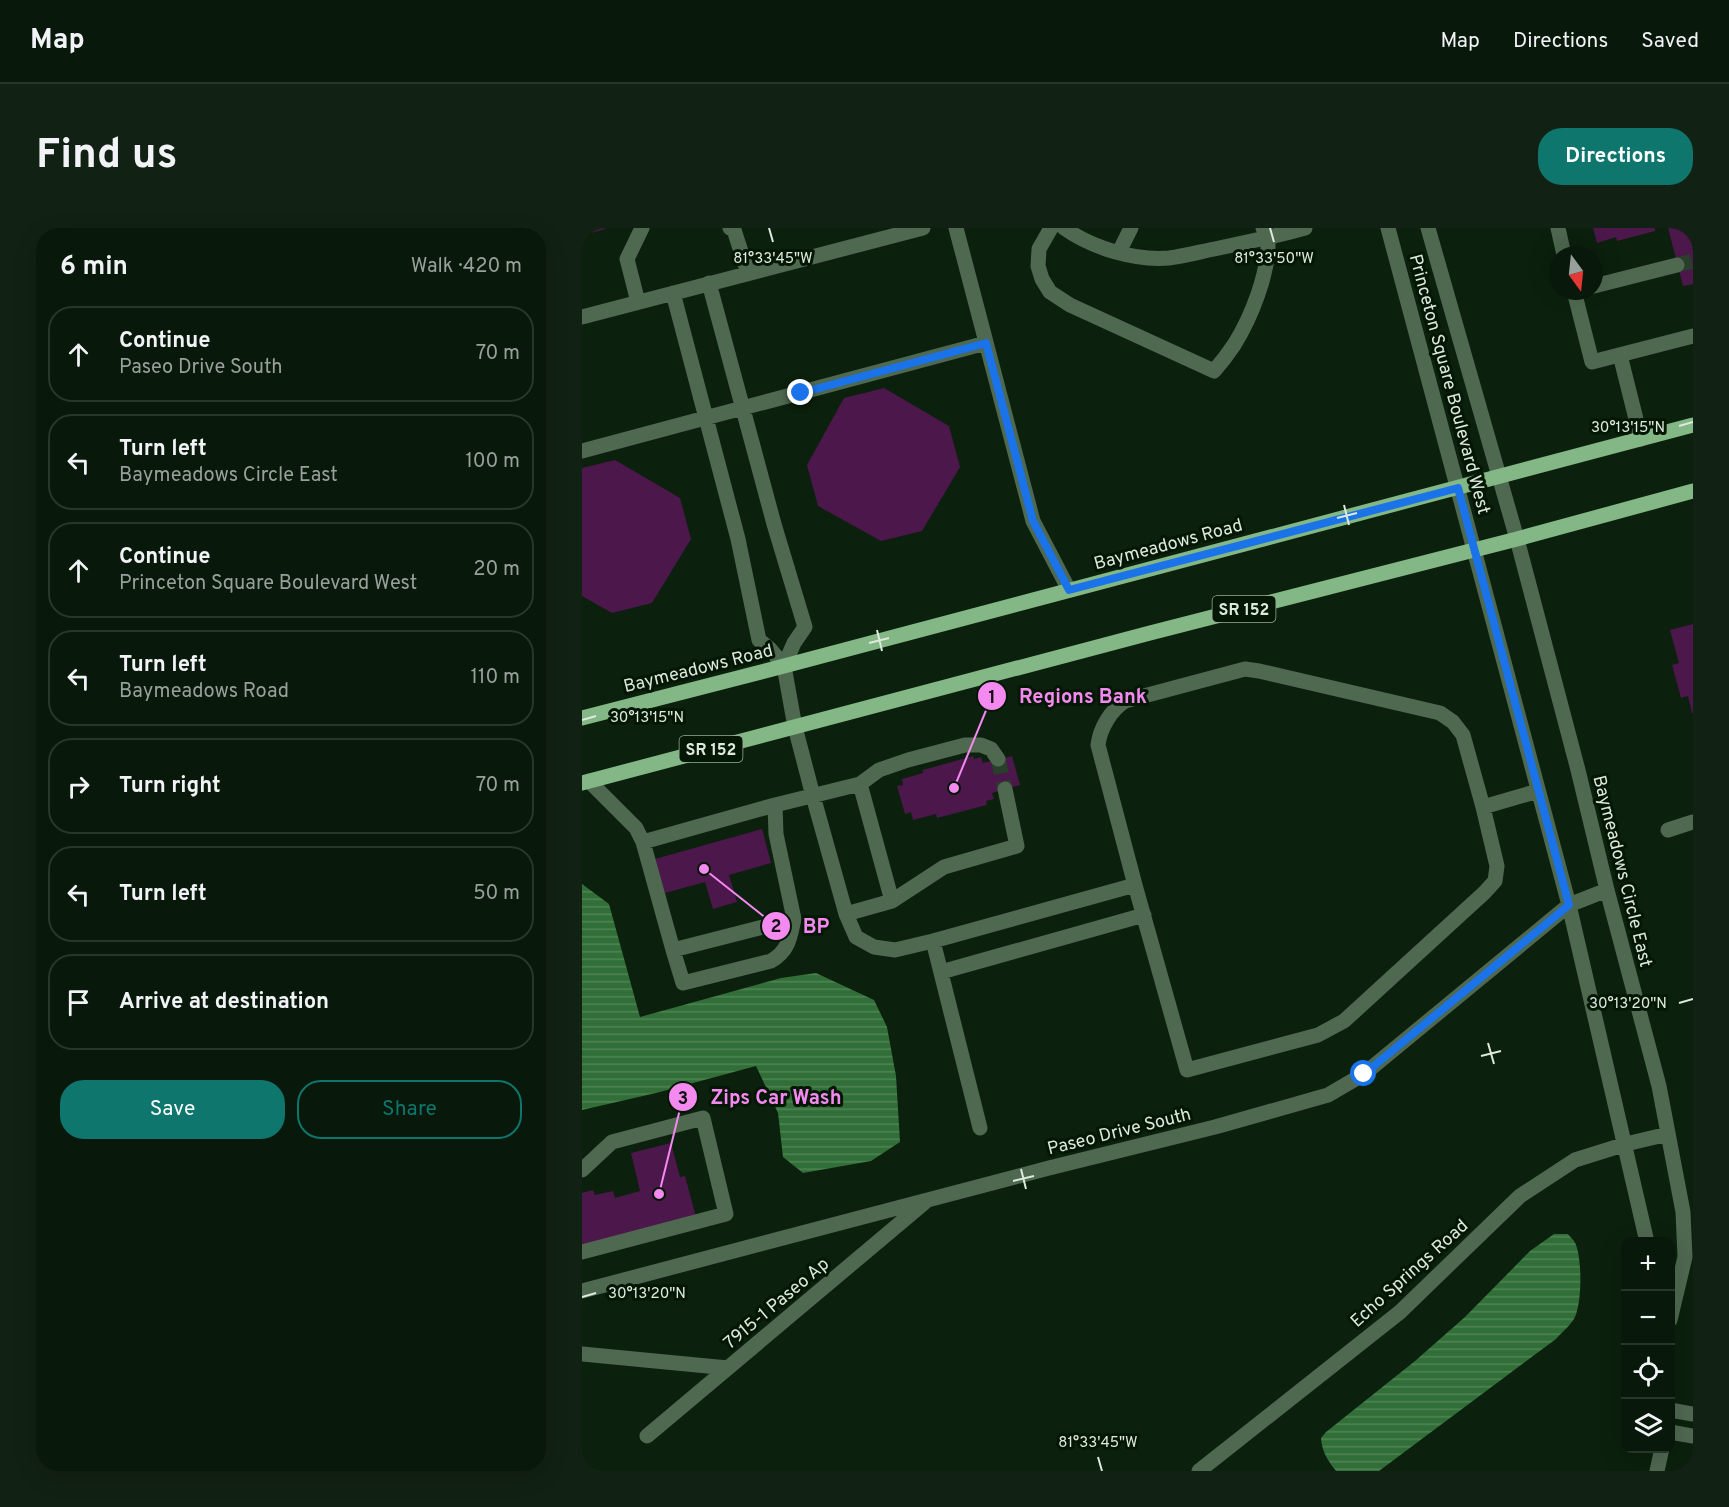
<!DOCTYPE html>
<html lang="en">
<head>
<meta charset="utf-8">
<style>
  body { margin:0; font-family:Overpass,sans-serif; background:#112113; color:#f1f3f6 }
  .controls { position:absolute; right:18px; bottom:18px; display:grid; overflow:hidden; border-radius:12px; box-shadow:0 6px 24px #0002 }
  .controls button { width:54px; height:54px; display:grid; place-items:center; padding:0; border:0; border-bottom:2px solid #29372b; background:#08180a; color:#f1f3f6; font:30px sans-serif }
  .compass { position:absolute; left:967px; top:18px; width:54px; height:54px; border-radius:50%; background:#08180a; box-shadow:0 6px 24px #0002; rotate:165deg }
  .stop { position:absolute; width:18px; height:18px; margin:-14px; border:4px solid #1a73e8; border-radius:50%; background:#fff }
  .stop.end { background:#1a73e8; border-color:#fff; box-shadow:0 2px 6px #0008 }
  .list { margin:0; padding:0; list-style:none }
  h2 { display:flex; justify-content:space-between; align-items:center; height:78px; margin:0; padding:0 24px; font-size:26px }
  h2 small { font-size:20px; font-weight:400; color:#98a09c }
  .list li { display:grid; grid-template-columns:39px 1fr auto; gap:18px; align-items:center; box-sizing:border-box; height:96px; margin:0 12px 12px; padding:0 12px; border:2px solid #29372b; border-radius:24px }
  .list b { display:block; font-size:22px; white-space:nowrap }
  .list p { margin:0; font-size:20px; white-space:nowrap; color:#98a09c }
  .list em { font-size:20px; font-style:normal; color:#98a09c }
  .actions { display:flex; gap:12px; padding:18px 24px }
  .actions a { flex:1; padding:14px 0; border:2px solid #0f766e; border-radius:24px; text-align:center; font-size:21px; color:#0f766e }
  .actions .main { background:#0f766e; color:#fff }
  .icon { flex:none; width:33px; height:33px; fill:none; stroke:currentColor; stroke-width:2; stroke-linecap:round; stroke-linejoin:round }
  .map { position:relative; flex:none; width:1111px; height:1243px; overflow:hidden; border-radius:24px }
  header { display:flex; align-items:center; gap:36px; box-sizing:border-box; height:84px; padding:0 30px; background:#08180a; border-bottom:2px solid #29372b }
  header strong { font-size:28px }
  nav { display:flex; gap:33px; margin-inline-start:auto; font-size:21px }
  .intro { display:flex; align-items:center; justify-content:space-between; box-sizing:border-box; height:144px; padding:0 36px }
  h1 { margin:0; font-size:42px }
  .button { padding:15px 27px; border-radius:24px; background:#0f766e; color:#fff; font-size:21px; font-weight:700 }
  main { display:flex; gap:36px; padding:0 36px }
  aside { flex:1; background:#08180a; border-radius:24px; box-shadow:0 6px 24px #0002 }
  .map>svg:first-child { display:block }
</style>
</head>
<body>
<header>
<strong>Map</strong>
<nav><a>Map</a><a>Directions</a><a>Saved</a></nav>
</header>
<div class="intro"><h1>Find us</h1><a class="button">Directions</a></div>
<main>
<aside>
<h2>6 min<small>Walk · 420 m</small></h2>
<ul class="list">
<li><svg class="icon" aria-label="ahead" viewBox="0 0 24 24"><path d="M12 20V5M6 11l6-6 6 6"/></svg><div><b>Continue</b><p>Paseo Drive South</p></div><em>70 m</em></li>
<li><svg class="icon" aria-label="left" viewBox="0 0 24 24"><path d="M17 20v-9H6M10 6l-5 5 5 5"/></svg><div><b>Turn left</b><p>Baymeadows Circle East</p></div><em>100 m</em></li>
<li><svg class="icon" aria-label="ahead" viewBox="0 0 24 24"><path d="M12 20V5M6 11l6-6 6 6"/></svg><div><b>Continue</b><p>Princeton Square Boulevard West</p></div><em>20 m</em></li>
<li><svg class="icon" aria-label="left" viewBox="0 0 24 24"><path d="M17 20v-9H6M10 6l-5 5 5 5"/></svg><div><b>Turn left</b><p>Baymeadows Road</p></div><em>110 m</em></li>
<li><svg class="icon" aria-label="right" viewBox="0 0 24 24"><path d="M7 20v-9h11M14 6l5 5-5 5"/></svg><div><b>Turn right</b></div><em>70 m</em></li>
<li><svg class="icon" aria-label="left" viewBox="0 0 24 24"><path d="M17 20v-9H6M10 6l-5 5 5 5"/></svg><div><b>Turn left</b></div><em>50 m</em></li>
<li><svg class="icon" aria-label="arrive" viewBox="0 0 24 24"><path d="M6 21V4h12l-3 4 3 4H6"/></svg><div><b>Arrive at destination</b></div></li>
</ul>
<div class="actions"><a class="main">Save</a><a>Share</a></div>
</aside>
<div class="map">
<svg width="1111" height="1243" viewBox="0 0 1111 1243">
  <defs>
    <pattern id="water-rules" width="6" height="5" patternUnits="userSpaceOnUse" patternTransform="scale(1.5)"><rect width="6" height="5" fill="#326f38"/><path d="M0 2.5h6" fill="none" stroke="#4f8454"/></pattern>
  </defs>
  <rect width="100%" height="100%" fill="#0b200d"/>
  <path fill="url(#water-rules)" d="M0,656L27,676L58,789L199,750L234,745L292,772L305,799L314,848L318,914L289,933L221,945L201,929L196,885L174,838L74,865L0,882Z
    M972,1006H986C989,1010 993,1013 994,1017C1000,1032 1000,1074 993,1089C989,1097 980,1104 974,1111L797,1243H754C746,1233 740,1224 739,1210L744,1204L833,1133L883,1089L948,1023Z"/>
  <path fill="#4c174b" d="M1,0H23V1L9,5Z
    M1011,0H1073V3L1035,13L1034,9L1015,15Z
    M1086,0H1111V56L1101,58Z
    M302,160L367,198L378,239L340,303L299,313L236,278L225,237L262,170Z
    M33,232L98,270L109,311L70,375L30,385L0,368V240Z
    M1111,396V485H1110L1106,468L1099,470L1090,437L1097,435L1088,402Z
    M391,528L392,531L399,529L401,535L430,528L438,557L410,565L412,571L404,573L405,577L355,590L354,586L331,592L329,584L323,586L315,558L321,557L320,551L341,545V542Z
    M180,601L189,635L147,647L155,674L131,681L123,654L83,665L73,631Z
    M89,915L98,949L103,948L114,989L0,1019V965L11,962L13,967L31,963L33,970L58,963L49,925Z"/>
  <g fill="none" stroke-linecap="round" stroke-linejoin="round">
    <path stroke="#2a3e2c" stroke-width="15" stroke-dasharray="15 8" stroke-linecap="butt" d="M1095,37L1111,33
      M416,531L423,561"/>
    <path stroke="#4f6850" stroke-width="15" d="M148,0L152,2L166,45
      M374,0L451,293L487,362
      M469,0L457,21L456,38L460,51L468,64L488,77L632,143C639,135 646,126 652,117C669,90 687,45 686,13C686,8 683,4 681,0
      M482,0C510,20 553,33 587,30C604,28 621,23 637,20C666,14 695,8 723,0
      M806,0L987,677L1065,1014
      M846,0L935,311L996,542L1025,662L1077,858L1101,984L1103,1029L1088,1092
      M976,0L982,27
      M537,24L549,0
      M1012,58L1095,37
      M992,63L1010,134L1111,108
      M91,65L156,311L177,412L188,421L202,438L212,415L223,399L192,296L127,55
      M56,74L45,31L60,0
      M0,89L341,0
      M1038,127L1059,211
      M0,223L404,115
      M202,438L213,499L231,568L264,686L274,709L292,719L313,722L351,713L553,657L605,842L736,807L762,793L902,665L913,653L915,638L901,579L881,507L871,494L858,485L677,443L663,441L543,473C529,482 518,500 516,517L553,657
      M7,553L54,600L61,614L91,722L212,691L194,606L193,577L278,556L297,542L326,532L383,517H399L409,521L416,531
      M278,556L310,673
      M901,579L956,563
      M1086,602L1111,594
      M61,614L193,577
      M264,686L310,673L362,639L435,618L423,561
      M351,713L398,900
      M91,722L101,755L189,733C207,723 208,709 212,691
      M359,744L562,687
      M0,942L30,914L121,890L144,986L0,1024
      M0,1063L467,940L633,899L746,867L782,846L987,677L1025,662
      M0,1126L146,1140
      M1088,1182L1111,1186
      M1088,1204L1111,1208
      M65,1208L342,975
      M617,1243L818,1084L938,968L993,932L1044,916L1086,906
      M1075,1243L1080,1220"/>
    <path stroke="#83b785" stroke-width="15" d="M0,490L202,438L1111,197
      M0,555L568,405L935,311L1111,263"/>
  </g>
  <g fill="none" stroke-linecap="round" stroke-linejoin="round">
    <path stroke="#1a73e8" stroke-width="8" d="M219,165L404,115L451,293L487,362L876,260L987,677L782,846"/>
  </g>
  <path fill="none" stroke="#dce9dc" stroke-width="2" d="M187,0L191,14M688,0L692,14M1097,198L1111,194M762,277L767,297M755,290L775,285M295,402L300,423M287,415L307,410M0,492L14,488M1097,775L1111,771M906,815L912,836M899,828L919,823M439,941L444,961M431,953L452,948M0,1069L14,1065M516,1229L520,1243"/>
  <g text-anchor="middle" stroke-width="6" stroke-linejoin="round" paint-order="stroke">
    <g fill="#041705" stroke="#9baa9c" stroke-width="1.5">
      <rect x="630.5" y="368" width="63" height="26" rx="4.5"/>
      <rect x="97.5" y="508" width="63" height="26" rx="4.5"/>
    </g>
    <g font-size="16" font-weight="bold" fill="#dce9dc">
      <text x="662" y="387">SR 152</text>
      <text x="129" y="527">SR 152</text>
    </g>
    <g font-size="18" fill="#dce9dc" stroke="#041705">
      <text transform="translate(868 156) rotate(75)" y="6">Princeton Square Boulevard West</text>
      <text transform="translate(586 316) rotate(-15)" y="6">Baymeadows Road</text>
      <text transform="translate(116 440) rotate(-14)" y="6">Baymeadows Road</text>
      <text transform="translate(1041 643) rotate(76)" y="6">Baymeadows Circle East</text>
      <text transform="translate(537 903) rotate(-14)" y="6">Paseo Drive South</text>
      <text transform="translate(827 1045) rotate(-42)" y="6">Echo Springs Road</text>
      <text transform="translate(194 1075) rotate(-40)" y="6">7915-1 Paseo Ap</text>
    </g>
  </g>
  <g font-size="15" text-anchor="middle" fill="#dce9dc" stroke="#041705" stroke-width="6" stroke-linejoin="round" paint-order="stroke">
    <text x="191" y="35">81°33'45"W</text>
    <text x="692" y="35">81°33'50"W</text>
    <text x="1046" y="204">30°13'15"N</text>
    <text x="65" y="494">30°13'15"N</text>
    <text x="1046" y="780">30°13'20"N</text>
    <text x="65" y="1070">30°13'20"N</text>
    <text x="516" y="1219">81°33'45"W</text>
  </g>
  <path fill="none" stroke="#f489f0" stroke-width="2" d="M372 560L410 468M122 641L194 698M77 966L101 869"/>
  <g fill="#f489f0" stroke="#041705" stroke-width="2">
    <circle cx="372" cy="560" r="6"/>
    <circle cx="122" cy="641" r="6"/>
    <circle cx="77" cy="966" r="6"/>
    <circle cx="410" cy="468" r="15"/>
    <circle cx="194" cy="698" r="15"/>
    <circle cx="101" cy="869" r="15"/>
  </g>
  <g font-size="18" text-anchor="middle" font-weight="bold" fill="#111">
    <text x="410" y="475">1</text>
    <text x="194" y="704">2</text>
    <text x="101" y="876">3</text>
  </g>
  <g font-size="20" text-anchor="middle" font-weight="bold" fill="#f489f0" stroke="#041705" stroke-width="6" stroke-linejoin="round" paint-order="stroke">
    <text x="501" y="475">Regions Bank</text>
    <text x="234" y="705">BP</text>
    <text x="194" y="876">Zips Car Wash</text>
  </g>
</svg>
<div class="controls">
<button>+</button>
<button>−</button>
<button><svg class="icon" aria-label="locate" viewBox="0 0 24 24"><circle cx="12" cy="12" r="6"/><path d="M12 2v4M12 18v4M2 12h4M18 12h4"/></svg></button>
<button><svg class="icon" aria-label="layers" viewBox="0 0 24 24"><path d="M12 4l9 5-9 5-9-5zM3 14l9 5 9-5"/></svg></button>
</div>
<svg class="compass" viewBox="-18 -18 36 36"><path d="M0-13l5 13h-10z" fill="#e53935"/><path d="M0 13l5-13h-10z" fill="#98a09c"/></svg>
<div class="stop" style="left:782px;top:846px"></div>
<div class="stop end" style="left:219px;top:165px"></div>
</div>
</main>
</body>
</html>
